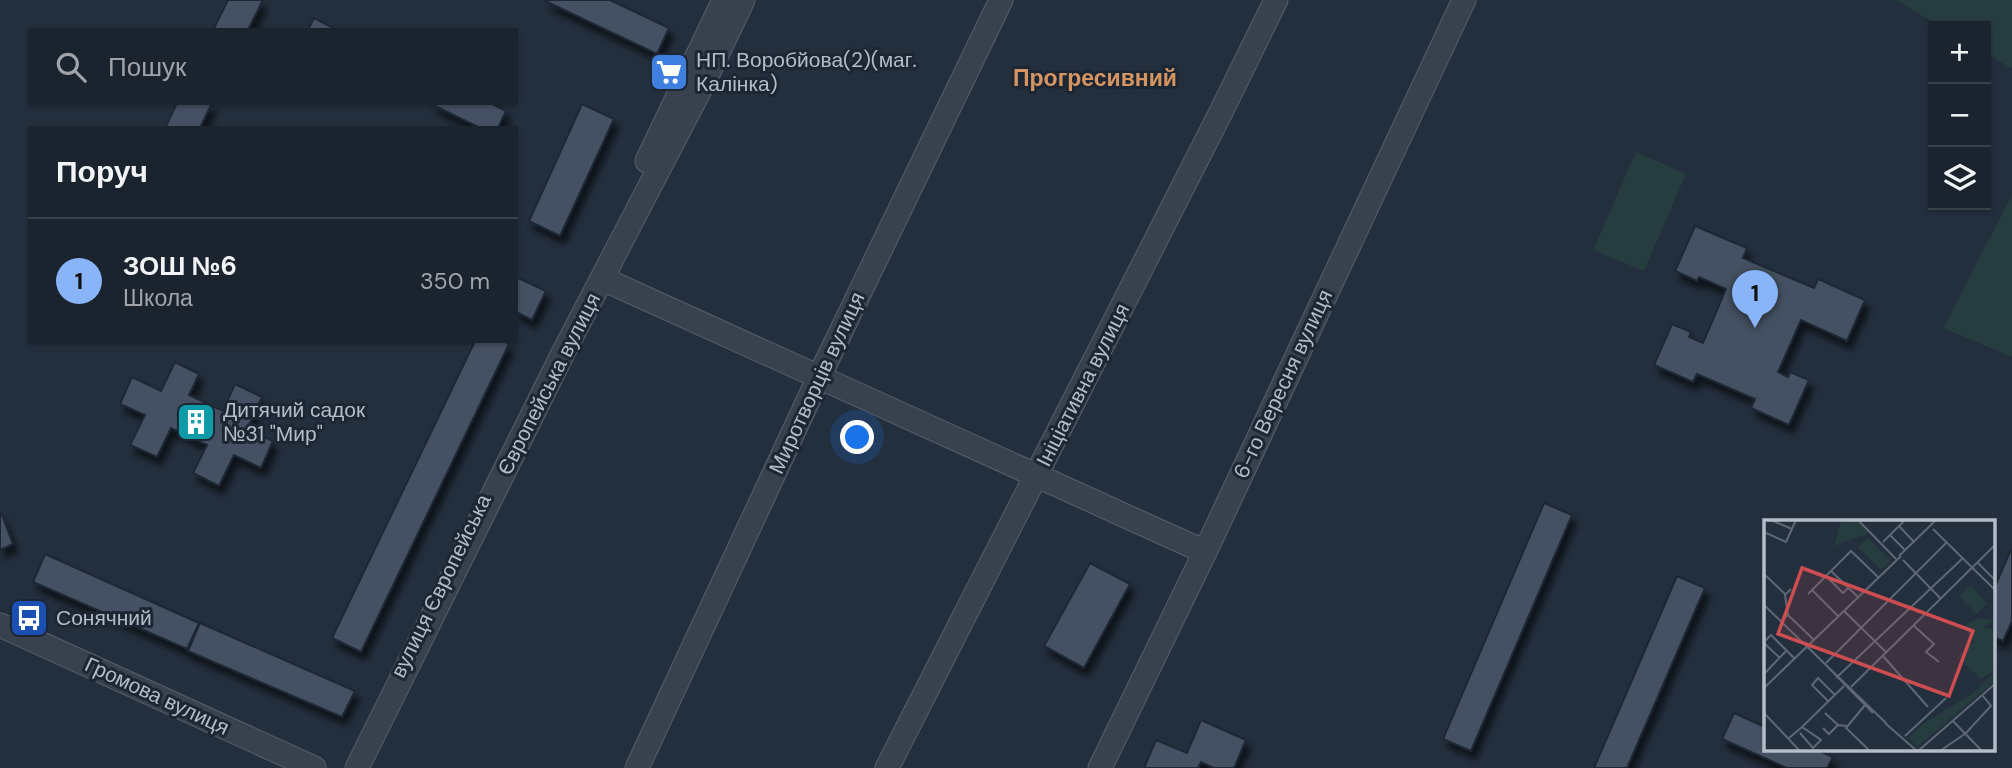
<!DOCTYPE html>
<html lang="uk">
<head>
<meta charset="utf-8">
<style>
  body { margin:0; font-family:"DM Sans",sans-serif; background:#242b36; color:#f1f3f6 }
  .controls { position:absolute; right:21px; top:21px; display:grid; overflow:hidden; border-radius:0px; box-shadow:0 2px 5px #0004 }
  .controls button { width:63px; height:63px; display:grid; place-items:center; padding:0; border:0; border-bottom:2px solid #39404a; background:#1b232e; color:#f1f3f6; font:35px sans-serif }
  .you { position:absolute; left:858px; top:438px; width:24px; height:24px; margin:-18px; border:5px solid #fff; border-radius:50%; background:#1a73e8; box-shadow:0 0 0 10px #1a73e833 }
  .badge { display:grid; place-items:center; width:46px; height:46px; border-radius:50%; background:#8ab4f8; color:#111; font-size:23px; font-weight:700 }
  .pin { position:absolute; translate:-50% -58px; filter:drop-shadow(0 2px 4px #0008) }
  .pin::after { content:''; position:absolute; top:37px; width:24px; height:21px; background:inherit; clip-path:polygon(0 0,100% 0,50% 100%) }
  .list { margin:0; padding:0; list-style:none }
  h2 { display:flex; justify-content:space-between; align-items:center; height:91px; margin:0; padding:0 28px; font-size:30px }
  h2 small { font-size:23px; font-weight:400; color:#a0a4aa }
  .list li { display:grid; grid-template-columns:46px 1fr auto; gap:21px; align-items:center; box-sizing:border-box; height:126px; padding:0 28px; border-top:2px solid #39404a }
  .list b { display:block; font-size:26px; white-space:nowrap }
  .list p { margin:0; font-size:23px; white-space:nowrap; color:#a0a4aa }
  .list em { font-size:23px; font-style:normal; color:#a0a4aa }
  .icon { flex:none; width:38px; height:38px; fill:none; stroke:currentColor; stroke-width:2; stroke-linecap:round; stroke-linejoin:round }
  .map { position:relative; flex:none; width:2012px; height:768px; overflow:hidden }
  .search { position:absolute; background:#1b232e; box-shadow:0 2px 5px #0004; left:28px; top:28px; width:490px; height:77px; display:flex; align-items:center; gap:18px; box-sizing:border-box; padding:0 24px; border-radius:0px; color:#a0a4aa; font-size:26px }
  .panel { position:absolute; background:#1b232e; box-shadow:0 2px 5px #0004; left:28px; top:126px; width:490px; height:217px; border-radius:0px }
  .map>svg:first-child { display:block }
</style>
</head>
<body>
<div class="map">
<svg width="2012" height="768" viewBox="0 0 2012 768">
  <defs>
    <filter id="shadow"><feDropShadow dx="4.5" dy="8" stdDeviation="3.5" flood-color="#0009"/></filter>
  </defs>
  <rect width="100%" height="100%" fill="#242f3e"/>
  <path fill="#263c3f" d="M1896,0H2012V69L1986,53V26H1940Z
    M1636,152L1686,174L1644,271L1593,250Z
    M2012,195V357L1943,328Z"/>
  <path fill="#455162" stroke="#1f2835" stroke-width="2" filter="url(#shadow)" d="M228,0H263L248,30H213Z
    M543,0H610L669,28L657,54Z
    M314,18L337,30H308Z
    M177,103H212L200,128H165Z
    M429,103H491L506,111L498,128H480Z
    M582,104L614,119L560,236L529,221Z
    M1695,226L1747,248L1743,258L1814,288L1818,279L1865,300L1847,341L1801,320L1778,372L1788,377L1790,372L1809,380L1789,425L1751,408L1755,399L1697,374L1693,382L1654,365L1672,324L1691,332L1689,337L1703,343L1726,289L1699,277L1697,281L1675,271Z
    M516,277L546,291L532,320L516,312Z
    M475,341H504L509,344L361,652L332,638Z
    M175,362L199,374L189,395L223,411L235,384L262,397L247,429L273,441L261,468L234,455L219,486L193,473L207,445L171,428L157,457L130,445L145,415L120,404L132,377L161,391Z
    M1544,503L1572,515L1471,751L1443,739Z
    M0,510L13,544L0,550Z
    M2012,547V621L2003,641L1993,637V591Z
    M45,554L199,623L187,649L33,582Z
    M1090,563L1130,584L1084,668L1044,646Z
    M1677,576L1705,588L1627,768H1594Z
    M200,623L355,691L342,717L188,651Z
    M1734,713L1765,727V749H1815L1833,757L1827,768H1787L1722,739Z
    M1201,720L1246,740L1234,768H1214L1201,762L1198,768H1144L1156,740L1187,753Z"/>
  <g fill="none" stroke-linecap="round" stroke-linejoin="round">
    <g stroke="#565f6c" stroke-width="25">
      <path id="minor" d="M647,161L724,0
        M603,279L1205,552
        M0,625L314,768
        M357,768L562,355L702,86L743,0
        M637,768L819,377L1001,0
        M887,768L1221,112L1276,0
        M1100,768L1205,552L1464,0"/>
    </g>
    <use href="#minor" stroke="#38414e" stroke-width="23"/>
  </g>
  <defs>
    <g id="supermarket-square" transform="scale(2.0125)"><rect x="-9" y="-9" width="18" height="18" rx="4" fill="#3f7fe0" stroke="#1d2633"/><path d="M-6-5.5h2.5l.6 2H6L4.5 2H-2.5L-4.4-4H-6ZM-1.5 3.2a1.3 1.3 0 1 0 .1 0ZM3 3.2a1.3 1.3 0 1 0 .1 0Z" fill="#fff"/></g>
    <g id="building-square" transform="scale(2.0125)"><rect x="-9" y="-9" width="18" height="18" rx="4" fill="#0f9aa8" stroke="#1d2633"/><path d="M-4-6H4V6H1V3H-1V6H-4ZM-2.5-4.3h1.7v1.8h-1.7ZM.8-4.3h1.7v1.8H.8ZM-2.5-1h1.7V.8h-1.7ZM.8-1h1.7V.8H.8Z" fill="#fff"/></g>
    <g id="bus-square" transform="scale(2.0125)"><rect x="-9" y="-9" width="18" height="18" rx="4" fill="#1a4fb4" stroke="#1d2633"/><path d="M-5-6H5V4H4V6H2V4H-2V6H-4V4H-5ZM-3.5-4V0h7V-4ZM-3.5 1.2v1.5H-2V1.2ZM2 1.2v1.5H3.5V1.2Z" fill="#fff"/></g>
  </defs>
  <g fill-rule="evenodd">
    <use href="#supermarket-square" x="669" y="72"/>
    <use href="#building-square" x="196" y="422"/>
    <use href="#bus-square" x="29" y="618"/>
  </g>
  <g text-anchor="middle" stroke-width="6" stroke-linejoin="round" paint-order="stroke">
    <g font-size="21" fill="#b4bcc9" stroke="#1d2633" text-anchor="start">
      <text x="696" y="67">НП. Воробйова(2)(маг.<tspan x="696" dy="24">Калінка)</tspan></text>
      <text x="223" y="417">Дитячий садок<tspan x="223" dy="24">№31 "Мир"</tspan></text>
      <text x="56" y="625">Сонячний</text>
    </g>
    <g font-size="21" fill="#b4bcc9" stroke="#1d2633">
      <text transform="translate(817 383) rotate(-65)" y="7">Миротворців вулиця</text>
      <text transform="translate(549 384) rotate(-63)" y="7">Європейська вулиця</text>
      <text transform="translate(1283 384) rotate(-65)" y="7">6-го Вересня вулиця</text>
      <text transform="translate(1083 385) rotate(-63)" y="7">Ініціативна вулиця</text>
      <text transform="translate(441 586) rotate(-64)" y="7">вулиця Європейська</text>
      <text transform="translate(157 696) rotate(25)" y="7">Громова вулиця</text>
    </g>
    <g font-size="23" font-weight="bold" fill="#d59563" stroke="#1d2633">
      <text x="1095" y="86">Прогресивний</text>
    </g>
  </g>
  <g transform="translate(1764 520)">
    <rect width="231" height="231" fill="#242f3e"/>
    <path d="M104,18L127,40L117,50L94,27ZM206,65L223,83L213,94L195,76ZM213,98L231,100L219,107L231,110V150L217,159L193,137L210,121L199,107ZM231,152V161L153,227L145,218L159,204L208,174Z" fill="#263c3f"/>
    <path d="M77,0H92L105,13L70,26Z" fill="#263c3f"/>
    <path fill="none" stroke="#5e6776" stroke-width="2" d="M7,0L28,9M94,0L132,39M135,6L150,22M169,9L231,70M0,12L22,22L32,0M126,15L141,30M119,22L141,0M135,36L172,0M139,40L177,79M214,43L231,60M0,54L21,74M62,56L79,73L84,68M48,70L74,96M44,74L67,51M95,78L67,51L87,31L115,58M0,85L123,204M80,91L123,133M24,95L21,75L27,69M17,101L24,95L50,120M150,106L170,124L162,132L175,142M0,122L7,115L31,139M0,123L16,138M42,125L109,193M119,136L164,187M62,143L183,22M0,154L23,130M72,158L199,38M87,167L231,25M0,168L137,36M64,181L48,165L54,158L71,175M101,185L82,208L106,231M0,193L36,231M61,193L74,205L83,206M189,201L218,231M121,203L153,231M38,207L80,166M59,208L65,214L74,205M141,216L182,178M25,218L38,207L57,220L49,228L36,213M154,231L231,164M176,231L202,213L227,186L219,176"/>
    <path fill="#ce4d50" fill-opacity="0.15" stroke="#ce4d50" stroke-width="3.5" d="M38,48L209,111L185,176L14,114Z"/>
    <rect width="231" height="231" fill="none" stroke="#b4bcc9" stroke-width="3.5"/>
  </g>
</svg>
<div class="controls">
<button>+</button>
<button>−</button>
<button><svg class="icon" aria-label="layers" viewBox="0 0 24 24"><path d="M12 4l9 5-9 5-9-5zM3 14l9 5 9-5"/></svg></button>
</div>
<div class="you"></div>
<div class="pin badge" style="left:1755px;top:328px">1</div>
<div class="search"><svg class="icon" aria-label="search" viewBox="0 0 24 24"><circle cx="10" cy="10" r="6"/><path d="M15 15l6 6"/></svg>Пошук</div>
<section class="panel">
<h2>Поруч<small></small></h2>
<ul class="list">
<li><span class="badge">1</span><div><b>ЗОШ №6</b><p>Школа</p></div><em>350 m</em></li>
</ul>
</section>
</div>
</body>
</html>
